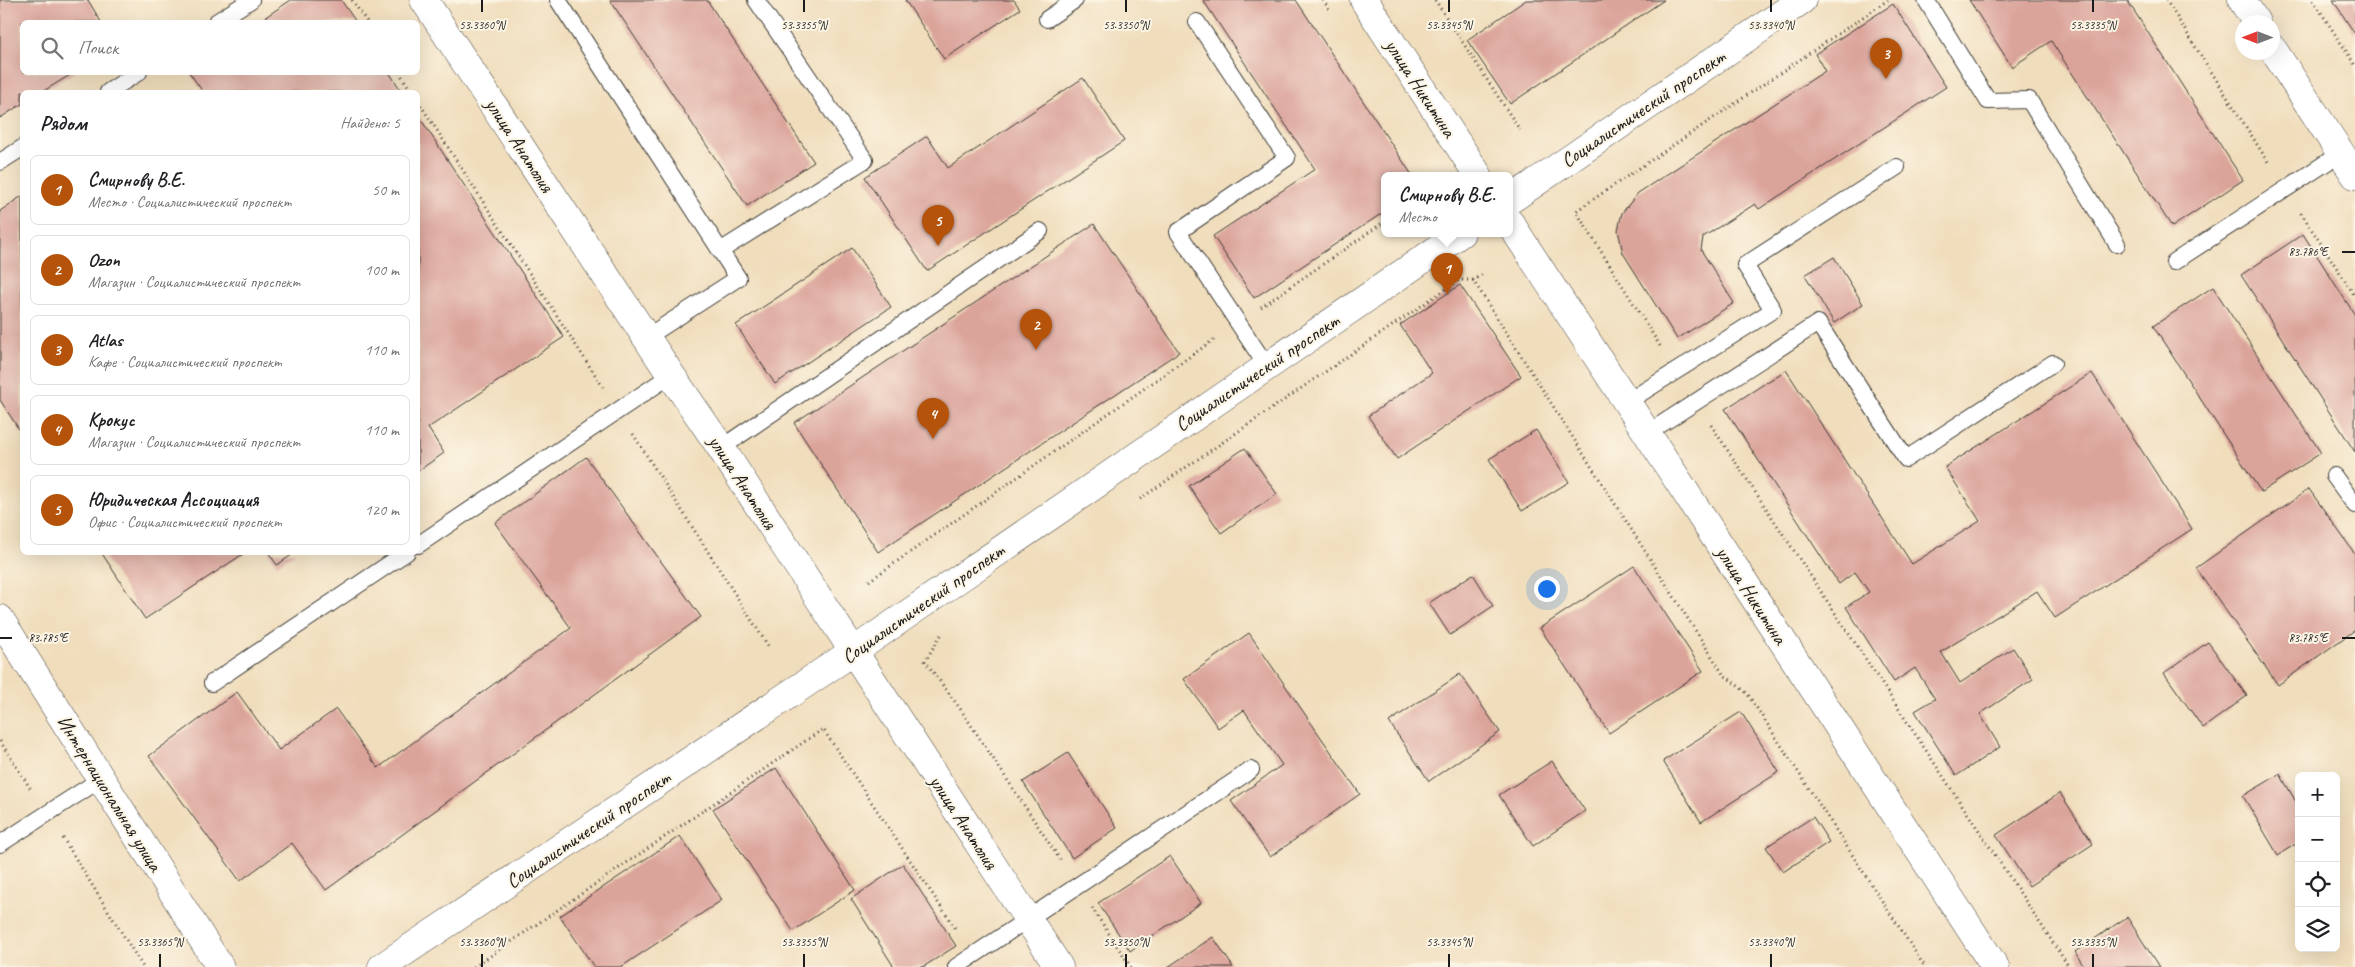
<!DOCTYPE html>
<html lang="ru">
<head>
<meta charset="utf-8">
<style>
  body { margin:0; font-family:Caveat,sans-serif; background:#f2f2f2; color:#202124 }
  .controls { position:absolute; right:15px; bottom:15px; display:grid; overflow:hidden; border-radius:8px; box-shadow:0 5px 20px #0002 }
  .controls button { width:45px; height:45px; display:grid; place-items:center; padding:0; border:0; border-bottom:1px solid #e0e0e0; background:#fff; color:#202124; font:25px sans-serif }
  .compass { position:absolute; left:2235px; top:15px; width:45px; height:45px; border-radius:50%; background:#fff; box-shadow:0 5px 20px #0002; rotate:270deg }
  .you { position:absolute; left:1546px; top:588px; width:18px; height:18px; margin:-12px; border:4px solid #fff; border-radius:50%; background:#1a73e8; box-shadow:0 0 0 8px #1a73e833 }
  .badge { display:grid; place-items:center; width:32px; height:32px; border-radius:50%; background:#b45309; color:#fff; font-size:16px; font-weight:700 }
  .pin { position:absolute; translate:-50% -41px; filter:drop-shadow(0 1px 2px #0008) }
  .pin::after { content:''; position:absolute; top:26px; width:18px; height:15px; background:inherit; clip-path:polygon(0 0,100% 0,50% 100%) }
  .popup { position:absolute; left:1381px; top:172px; width:132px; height:65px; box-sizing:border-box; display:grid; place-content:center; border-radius:8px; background:#fff; filter:drop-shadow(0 1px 4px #0005); font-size:16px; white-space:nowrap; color:#757577 }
  .popup b { font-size:19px; color:#202124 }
  .popup::after { content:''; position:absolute; left:50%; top:100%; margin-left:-10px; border:10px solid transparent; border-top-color:#fff }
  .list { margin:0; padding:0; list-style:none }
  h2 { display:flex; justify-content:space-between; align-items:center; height:65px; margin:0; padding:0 20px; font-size:21px }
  h2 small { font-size:16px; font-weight:400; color:#757577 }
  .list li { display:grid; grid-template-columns:32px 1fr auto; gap:15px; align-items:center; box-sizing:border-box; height:70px; margin:0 10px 10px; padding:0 10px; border:1px solid #e0e0e0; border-radius:8px }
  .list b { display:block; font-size:19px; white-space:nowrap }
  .list p { margin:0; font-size:16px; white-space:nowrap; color:#757577 }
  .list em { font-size:16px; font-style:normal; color:#757577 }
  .icon { flex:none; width:28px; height:28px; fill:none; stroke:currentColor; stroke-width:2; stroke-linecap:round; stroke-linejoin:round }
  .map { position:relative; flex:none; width:2355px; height:967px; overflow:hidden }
  .search { position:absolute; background:#fff; box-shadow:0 5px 20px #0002; left:20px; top:20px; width:400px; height:55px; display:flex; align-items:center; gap:12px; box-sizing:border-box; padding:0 18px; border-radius:8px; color:#757577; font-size:19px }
  .panel { position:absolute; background:#fff; box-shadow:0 5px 20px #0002; left:20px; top:90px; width:400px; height:465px; border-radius:8px }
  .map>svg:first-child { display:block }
</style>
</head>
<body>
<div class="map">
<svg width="2355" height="967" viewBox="0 0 2355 967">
  <rect width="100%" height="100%" fill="#fcf5e5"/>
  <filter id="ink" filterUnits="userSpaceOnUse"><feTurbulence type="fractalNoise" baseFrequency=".02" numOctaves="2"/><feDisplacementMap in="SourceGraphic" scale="10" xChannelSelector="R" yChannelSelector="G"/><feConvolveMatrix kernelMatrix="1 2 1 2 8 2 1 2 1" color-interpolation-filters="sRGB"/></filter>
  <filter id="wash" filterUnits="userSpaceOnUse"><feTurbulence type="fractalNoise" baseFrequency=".0096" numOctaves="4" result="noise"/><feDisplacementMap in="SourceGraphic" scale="20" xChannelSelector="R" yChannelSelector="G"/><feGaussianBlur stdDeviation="1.12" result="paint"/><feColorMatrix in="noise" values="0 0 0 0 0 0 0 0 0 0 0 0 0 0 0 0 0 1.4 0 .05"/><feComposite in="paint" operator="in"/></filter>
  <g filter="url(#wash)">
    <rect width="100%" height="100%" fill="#f0ddbc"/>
    <g id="blocks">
      <path fill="#dba49b" d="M0,0H88L101,22H22V72H75L42,92H22V104L0,118Z
        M291,0H341L356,22H258Z
        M610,0H707L814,162L747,206Z
        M905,0H1014L1020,9L944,59Z
        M1203,0H1296L1412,175H1384V212L1254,298L1213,236L1315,169Z
        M1526,0H1664L1510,104L1467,40Z
        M1969,0H2127L2243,180L2172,227L2051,41L2012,67Z
        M2333,0H2355V34Z
        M1893,4L1946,87L1759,209L1755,204L1703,237L1701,250L1734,303L1677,339L1623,253L1618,230L1622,213L1638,193L1825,71L1815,54Z
        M189,72H389L402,92H203Z
        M1083,78L1124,141L927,271L865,177L927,136L948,168Z
        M418,115L564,337L428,428L444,453L418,471Z
        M22,196V434L0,400V211Z
        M1094,224L1179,352L878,552L794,423Z
        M2303,234L2355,315V452L2241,275Z
        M852,248L891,307L775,384L736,325Z
        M1834,257L1863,304L1834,323L1805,275Z
        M1460,285L1521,376L1397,459L1368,416L1432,373L1400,325Z
        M2213,287L2321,453L2261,492L2153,326Z
        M1786,370L1912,564L1980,521L1945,467L2092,373L2192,529L2055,618L2037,591L1941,652L1960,683L2013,648L2033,679L1980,714L2000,747L1956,776L1915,711L1935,699L1915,668L1894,682L1846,607L1869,592L1855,572L1839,584L1725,409Z
        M1536,430L1569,482L1522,511L1489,459Z
        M1245,448L1277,494L1221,533L1189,486Z
        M586,457L701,617L326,890L292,843L240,881L149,756L237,692L279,750L336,709L378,768L571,628L495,523Z
        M2309,489L2355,554V630L2278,685L2196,568Z
        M101,552H246L145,619Z
        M268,552H296L277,565Z
        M1634,566L1703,671L1609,733L1540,628Z
        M1473,574L1493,606L1450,635L1429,603Z
        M1249,633L1360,794L1270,857L1231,801L1282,765L1244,710L1218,728L1184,679Z
        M2208,642L2247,696L2203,728L2164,673Z
        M1460,674L1500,732L1429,781L1389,722Z
        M1741,712L1779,772L1701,822L1663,761Z
        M1068,753L1117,828L1072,858L1023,782Z
        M1552,761L1585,811L1533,846L1499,795Z
        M776,768L855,890L793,931L713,809Z
        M2280,774L2299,807V842L2278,855L2243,796Z
        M2060,793L2093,844L2029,886L1996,835Z
        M1813,817L1829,842L1783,872L1766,847Z
        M680,836L722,900L621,967H594L560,916Z
        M1170,856L1201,903L1130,951L1098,903Z
        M903,864L956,946L923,967H894L851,899Z
        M2127,917L2159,967H2084L2075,952Z
        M1213,937L1233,967H1168Z"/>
    </g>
  </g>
  <g filter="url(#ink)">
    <use href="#blocks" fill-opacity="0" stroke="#3c3934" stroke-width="1"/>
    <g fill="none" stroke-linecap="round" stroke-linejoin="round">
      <g stroke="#3c3934" stroke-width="18">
        <path id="service" d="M558,0L738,278L647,337
          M1926,0L1988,101L2029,100L2117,244
          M1047,19L1075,0
          M216,22L251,0
          M1197,22L1287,158L1178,232L1266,365
          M108,92L139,72
          M0,162L22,148
          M720,251L865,160L756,0
          M2174,262L2341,153
          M1627,402L1773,310L1745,265L1897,167
          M1646,434L1818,323L1906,459L2053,363
          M721,448L1040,231
          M2334,476L2355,505
          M418,545L671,375
          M212,683L407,552
          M0,844L101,779
          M956,967L1251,770"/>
      </g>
      <g stroke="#3c3934" stroke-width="29">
        <path id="minor" d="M424,0L671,375L721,448L1059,967
          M1364,0L1478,175
          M2242,0L2256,22
          M2272,48L2355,175
          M1510,223L1995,967
          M0,619L220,967"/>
      </g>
      <g stroke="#3c3934" stroke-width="29">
        <path id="tertiary" d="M1510,200L1802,0
          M382,967L854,651L1461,233"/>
      </g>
      <path stroke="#3c3934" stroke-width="3" stroke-dasharray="1 4" stroke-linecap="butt" d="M352,0L367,22
        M1323,0L1330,11
        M1435,0L1520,130
        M2166,0L2270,165
        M2313,0L2355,65
        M399,72L412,92
        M418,101L603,387
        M2301,213L2355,296
        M1473,280L1723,674L1747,693L1925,967
        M1261,307L1384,222
        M1660,346L1576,211L1888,0
        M1711,425L2069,967
        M633,434L770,649
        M1140,499L1459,280H1473L1483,274
        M869,581L1215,339
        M941,635L925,661L959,707L1061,861
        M0,741L32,791
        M63,838L143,967
        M1092,908L1131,967
        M474,967L823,729L957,931"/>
      <use href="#service" stroke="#fff" stroke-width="16"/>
      <use href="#minor" stroke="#fff" stroke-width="28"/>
      <use href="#tertiary" stroke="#fff" stroke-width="28"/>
    </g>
  </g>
  <path fill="none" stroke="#1c1c1c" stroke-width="2" d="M482,0V12M804,0V12M1126,0V12M1449,0V12M1771,0V12M2093,0V12M2342,252H2355M0,638H12M2342,638H2355M160,954V967M482,954V967M804,954V967M1126,954V967M1449,954V967M1771,954V967M2093,954V967"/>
  <g text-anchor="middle" stroke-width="4" stroke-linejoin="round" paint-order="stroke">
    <g font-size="20" fill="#1c1c1c" stroke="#fcf5e5">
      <text transform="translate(1421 88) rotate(57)" y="7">улица Никитина</text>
      <text transform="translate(1643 108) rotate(-34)" y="7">Социалистический проспект</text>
      <text transform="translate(520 145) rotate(57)" y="7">улица Анатолия</text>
      <text transform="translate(1257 372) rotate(-34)" y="7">Социалистический проспект</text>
      <text transform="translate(743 482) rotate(57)" y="7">улица Анатолия</text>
      <text transform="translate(1752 595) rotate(57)" y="7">улица Никитина</text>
      <text transform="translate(923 603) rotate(-35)" y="7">Социалистический проспект</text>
      <text transform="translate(110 793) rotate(58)" y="7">Интернациональная улица</text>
      <text transform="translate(964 822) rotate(57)" y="7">улица Анатолия</text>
      <text transform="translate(588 829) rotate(-34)" y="7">Социалистический проспект</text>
    </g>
  </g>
  <g font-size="12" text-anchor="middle" fill="#1c1c1c" stroke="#fcf5e5" stroke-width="4" stroke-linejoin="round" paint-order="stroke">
    <text x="482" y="29">53.3360°N</text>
    <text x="804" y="29">53.3355°N</text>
    <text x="1126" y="29">53.3350°N</text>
    <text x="1449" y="29">53.3345°N</text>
    <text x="1771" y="29">53.3340°N</text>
    <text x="2093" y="29">53.3335°N</text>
    <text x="2308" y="256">83.786°E</text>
    <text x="2308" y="642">83.785°E</text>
    <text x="48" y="642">83.785°E</text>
    <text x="160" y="946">53.3365°N</text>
    <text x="482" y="946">53.3360°N</text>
    <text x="804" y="946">53.3355°N</text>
    <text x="1126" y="946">53.3350°N</text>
    <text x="1449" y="946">53.3345°N</text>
    <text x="1771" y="946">53.3340°N</text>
    <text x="2093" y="946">53.3335°N</text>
  </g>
</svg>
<div class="controls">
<button>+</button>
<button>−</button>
<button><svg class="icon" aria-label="locate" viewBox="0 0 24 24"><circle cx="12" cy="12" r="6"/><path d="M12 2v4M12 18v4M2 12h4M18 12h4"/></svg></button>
<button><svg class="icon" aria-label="layers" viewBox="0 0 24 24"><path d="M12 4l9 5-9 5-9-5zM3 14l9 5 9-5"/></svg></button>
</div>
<svg class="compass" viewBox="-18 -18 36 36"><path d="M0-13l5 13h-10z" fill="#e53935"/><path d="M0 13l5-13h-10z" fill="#757577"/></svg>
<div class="you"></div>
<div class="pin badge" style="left:1447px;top:294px">1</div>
<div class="popup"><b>Смирнову В.Е.</b>Место</div>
<div class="pin badge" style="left:1036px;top:350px">2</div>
<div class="pin badge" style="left:1886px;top:79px">3</div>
<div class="pin badge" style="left:933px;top:439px">4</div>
<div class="pin badge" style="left:938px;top:246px">5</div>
<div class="search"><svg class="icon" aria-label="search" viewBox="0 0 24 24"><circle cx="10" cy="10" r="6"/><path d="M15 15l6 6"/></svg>Поиск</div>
<section class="panel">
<h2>Рядом<small>Найдено: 5</small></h2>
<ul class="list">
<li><span class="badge">1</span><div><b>Смирнову В.Е.</b><p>Место · Социалистический проспект</p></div><em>50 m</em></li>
<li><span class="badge">2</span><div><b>Ozon</b><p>Магазин · Социалистический проспект</p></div><em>100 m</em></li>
<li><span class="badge">3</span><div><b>Atlas</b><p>Кафе · Социалистический проспект</p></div><em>110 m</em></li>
<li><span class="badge">4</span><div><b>Крокус</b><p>Магазин · Социалистический проспект</p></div><em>110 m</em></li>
<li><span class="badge">5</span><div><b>Юридическая Ассоциация</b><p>Офис · Социалистический проспект</p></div><em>120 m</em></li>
</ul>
</section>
</div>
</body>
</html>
